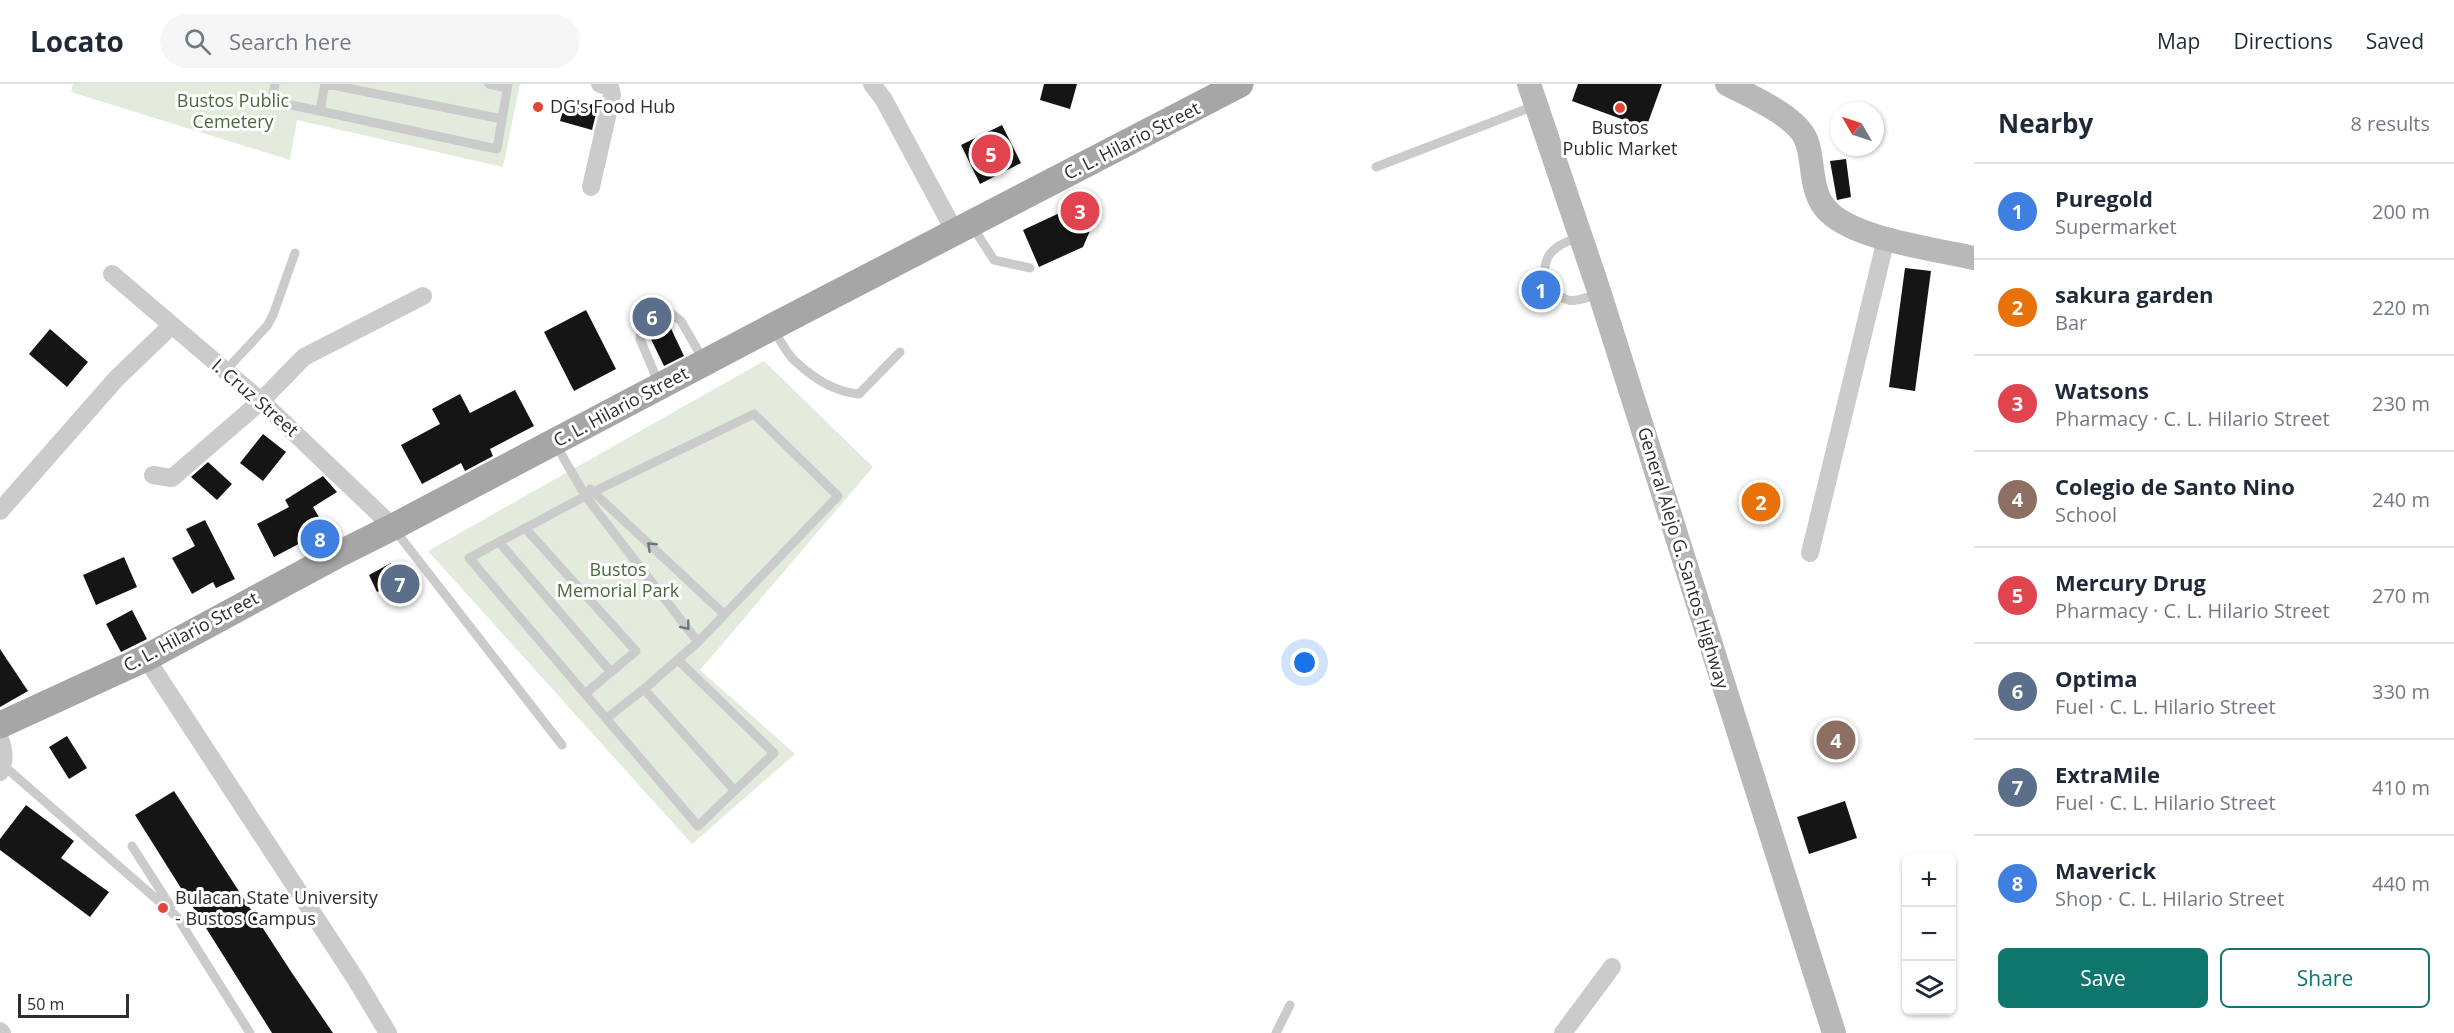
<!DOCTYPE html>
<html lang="en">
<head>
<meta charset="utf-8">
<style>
  body { margin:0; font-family:"Open Sans",sans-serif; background:#f6f6f7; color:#1f2937 }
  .controls { position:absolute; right:18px; bottom:18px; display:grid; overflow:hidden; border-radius:9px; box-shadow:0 2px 4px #0004 }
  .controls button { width:54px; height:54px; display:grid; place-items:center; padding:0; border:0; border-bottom:2px solid #e0e1e3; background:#fff; color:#1f2937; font:30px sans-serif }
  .compass { position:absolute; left:1830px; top:18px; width:54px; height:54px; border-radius:50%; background:#fff; box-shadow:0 2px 4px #0004; rotate:309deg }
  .scale { position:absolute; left:18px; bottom:15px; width:111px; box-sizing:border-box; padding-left:6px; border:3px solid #2e2e2e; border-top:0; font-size:16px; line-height:21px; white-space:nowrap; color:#2e2e2e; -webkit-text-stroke:4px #fff; paint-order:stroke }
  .you { position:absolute; left:1305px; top:579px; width:21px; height:21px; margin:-15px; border:4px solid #fff; border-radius:50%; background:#1a73e8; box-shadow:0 0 0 9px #1a73e833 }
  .badge { display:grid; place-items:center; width:39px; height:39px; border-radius:50%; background:#0f766e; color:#fff; font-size:20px; font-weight:700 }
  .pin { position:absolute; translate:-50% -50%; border:3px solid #fff; box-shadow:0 2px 6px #0006 }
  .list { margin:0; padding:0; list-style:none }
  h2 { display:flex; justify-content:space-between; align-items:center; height:78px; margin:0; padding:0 24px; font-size:26px }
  h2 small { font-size:20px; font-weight:400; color:#747a83 }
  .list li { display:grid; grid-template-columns:39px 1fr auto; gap:18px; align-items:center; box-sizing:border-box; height:96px; padding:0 24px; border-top:2px solid #e0e1e3 }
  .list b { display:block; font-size:22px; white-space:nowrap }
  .list p { margin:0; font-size:20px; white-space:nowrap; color:#747a83 }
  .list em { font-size:20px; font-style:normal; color:#747a83 }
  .actions { display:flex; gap:12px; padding:18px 24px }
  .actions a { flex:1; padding:14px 0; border:2px solid #0f766e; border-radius:9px; text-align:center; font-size:21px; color:#0f766e }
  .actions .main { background:#0f766e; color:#fff }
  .icon { flex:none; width:33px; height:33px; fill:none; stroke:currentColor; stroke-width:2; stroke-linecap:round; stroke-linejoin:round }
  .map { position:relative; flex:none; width:1974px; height:949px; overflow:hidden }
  header { display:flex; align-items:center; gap:36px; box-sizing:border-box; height:84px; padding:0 30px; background:#fff; border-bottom:2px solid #e0e1e3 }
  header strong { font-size:28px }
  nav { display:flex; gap:33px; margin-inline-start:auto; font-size:21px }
  .search { width:420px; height:54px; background:#f6f6f7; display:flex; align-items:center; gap:15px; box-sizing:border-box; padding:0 21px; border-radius:33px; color:#747a83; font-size:22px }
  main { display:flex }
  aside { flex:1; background:#fff }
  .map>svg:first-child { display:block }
</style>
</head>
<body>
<header>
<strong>Locato</strong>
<div class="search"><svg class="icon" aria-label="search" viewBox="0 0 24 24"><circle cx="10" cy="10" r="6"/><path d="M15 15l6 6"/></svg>Search here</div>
<nav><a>Map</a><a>Directions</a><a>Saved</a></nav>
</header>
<main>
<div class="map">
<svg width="1974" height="949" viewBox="0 0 1974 949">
  <rect width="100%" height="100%" fill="#fff"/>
  <path fill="#e2ebdc" d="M73,0H520L503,83L297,36L290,76L71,8Z
    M764,277L873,383L700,586L795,670L692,760L428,467Z"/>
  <path fill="#151515" d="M1044,0H1077L1070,25L1040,16Z
    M1578,0H1662L1646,44L1572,17Z
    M567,13L598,22L592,46L560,37Z
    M1002,41L1021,79L980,100L961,61Z
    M1846,75L1851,113L1837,116L1830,77Z
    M1081,119L1092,142L1083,163L1039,183L1023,146Z
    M1905,184L1931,187L1915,307L1889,303Z
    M586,226L616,285L574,307L544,248Z
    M666,234L684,272L664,282L647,247V244Z
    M50,245L88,278L67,303L29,270Z
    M515,306L534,342L490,365L493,372L465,387L461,379L422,400L401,361L440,340L432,325L460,310L470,329Z
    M263,350L286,368L263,397L240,379Z
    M208,378L232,400L217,416L191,393Z
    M323,392L337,408L313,423L331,453L314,464L308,455L274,473L257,440L289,423L285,416Z
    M205,436L235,495L216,504L213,498L192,510L172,474L195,462L186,445Z
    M124,473L137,503L96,521L83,491Z
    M391,479L400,496L377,508L369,491Z
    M132,526L147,555L121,568L106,540Z
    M0,565L28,607L0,623Z
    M67,652L87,684L69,695L49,663Z
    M174,707L292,889L333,949H272L135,731Z
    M1845,717L1857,754L1809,770L1797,733Z
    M26,721L74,757L61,774L109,808L90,833L0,766V755Z"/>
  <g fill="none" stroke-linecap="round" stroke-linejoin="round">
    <path stroke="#cbcbcb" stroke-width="9" d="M275,0L272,17L320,27
      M325,0L320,27L497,65L508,0
      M327,0L502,35
      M489,0L507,4
      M1376,83L1534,22
      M972,142L994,176L1030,184
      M1545,183C1547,165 1563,159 1578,153
      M1551,203C1567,224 1578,216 1599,210
      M773,245C780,255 786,269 795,277C812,293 835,308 859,310L900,268
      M225,287L267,242L273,231L295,169
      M659,300L640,255L641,240L667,226L681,237L704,277
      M556,361L586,413L698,558
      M590,405L724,530
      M525,444L636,567L586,609
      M394,445L562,661
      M499,458L611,588
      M644,605L735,707
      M607,634L644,605L698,558L838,412L754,330L593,408L469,474L698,742L774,669L678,576
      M3,681L177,833L250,949
      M132,762L171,823
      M1276,949L1290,921"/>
    <path stroke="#cbcbcb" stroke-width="18" d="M872,0L884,16L955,148
      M591,103L612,11L610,3L600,0
      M112,190L261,317L393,443
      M153,391L172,394L261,317L304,273L423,212
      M0,427L116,295L171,242
      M1810,469L1886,155
      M146,574L355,894L388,949
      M0,655C4,665 5,677 0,688
      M0,947L2,949
      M1563,949L1612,883"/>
    <path stroke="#b8b8b8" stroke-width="24" d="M1529,0L1598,204L1834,949
      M1727,0C1750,12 1799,33 1807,58C1814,79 1810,105 1825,124C1850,155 1935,165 1974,174"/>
    <path stroke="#a6a6a6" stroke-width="27" d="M0,641L146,574L335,472L393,443L772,243L1240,0"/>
  </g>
  <defs><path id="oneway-chevron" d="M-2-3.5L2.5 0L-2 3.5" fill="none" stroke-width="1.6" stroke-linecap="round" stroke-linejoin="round" transform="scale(1.5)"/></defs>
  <g stroke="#757575">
    <use href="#oneway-chevron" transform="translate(651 462) rotate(-137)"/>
    <use href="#oneway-chevron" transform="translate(686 542) rotate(52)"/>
  </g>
  <g fill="#e14535" stroke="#fff" stroke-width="2">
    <circle cx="538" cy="23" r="6"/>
    <circle cx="1620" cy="24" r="6"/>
    <circle cx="163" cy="824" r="6"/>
  </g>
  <g text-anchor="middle" stroke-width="6" stroke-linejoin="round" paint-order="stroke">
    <g font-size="18" fill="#4a693d" stroke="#fff">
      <text x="233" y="23">Bustos Public<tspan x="233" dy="21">Cemetery</tspan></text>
      <text x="618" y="492">Bustos<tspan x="618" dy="21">Memorial Park</tspan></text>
    </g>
    <g font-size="18" fill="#2e2e2e" stroke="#fff" text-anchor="start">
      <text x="550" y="29">DG's Food Hub</text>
      <text x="1620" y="50" text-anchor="middle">Bustos<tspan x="1620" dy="21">Public Market</tspan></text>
      <text x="175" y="820">Bulacan State University<tspan x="175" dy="21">- Bustos Campus</tspan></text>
    </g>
    <g font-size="18" fill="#2e2e2e" stroke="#fff">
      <text transform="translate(1132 57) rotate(-27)" y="6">C. L. Hilario Street</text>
      <text transform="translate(255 314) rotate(41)" y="6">I. Cruz Street</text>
      <text transform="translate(621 323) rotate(-28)" y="6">C. L. Hilario Street</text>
      <text transform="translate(1683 474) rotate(73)" y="6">General Alejo G. Santos Highway</text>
      <text transform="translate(191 548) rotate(-28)" y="6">C. L. Hilario Street</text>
    </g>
  </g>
</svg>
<div class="controls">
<button>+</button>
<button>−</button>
<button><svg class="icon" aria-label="layers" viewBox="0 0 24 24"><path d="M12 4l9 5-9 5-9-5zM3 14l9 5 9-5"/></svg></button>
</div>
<svg class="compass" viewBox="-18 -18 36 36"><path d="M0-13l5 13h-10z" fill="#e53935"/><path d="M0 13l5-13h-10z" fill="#747a83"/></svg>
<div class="scale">50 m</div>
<div class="you"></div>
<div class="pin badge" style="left:1541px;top:206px;background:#3f7fe0">1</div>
<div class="pin badge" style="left:1761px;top:418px;background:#e8710a">2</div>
<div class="pin badge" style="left:1080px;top:127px;background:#e0444e">3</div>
<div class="pin badge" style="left:1836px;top:656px;background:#8d6e63">4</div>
<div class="pin badge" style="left:991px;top:70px;background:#e0444e">5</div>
<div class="pin badge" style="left:652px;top:233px;background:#5c6f8a">6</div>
<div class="pin badge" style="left:400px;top:500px;background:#5c6f8a">7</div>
<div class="pin badge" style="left:320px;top:455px;background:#3f7fe0">8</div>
</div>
<aside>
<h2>Nearby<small>8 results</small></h2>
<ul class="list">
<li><span class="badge" style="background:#3f7fe0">1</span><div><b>Puregold</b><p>Supermarket</p></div><em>200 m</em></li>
<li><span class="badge" style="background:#e8710a">2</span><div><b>sakura garden</b><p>Bar</p></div><em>220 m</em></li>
<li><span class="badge" style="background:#e0444e">3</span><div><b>Watsons</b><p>Pharmacy · C. L. Hilario Street</p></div><em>230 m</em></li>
<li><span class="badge" style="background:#8d6e63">4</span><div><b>Colegio de Santo Nino</b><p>School</p></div><em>240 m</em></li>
<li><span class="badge" style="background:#e0444e">5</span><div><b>Mercury Drug</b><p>Pharmacy · C. L. Hilario Street</p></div><em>270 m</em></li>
<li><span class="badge" style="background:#5c6f8a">6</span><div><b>Optima</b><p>Fuel · C. L. Hilario Street</p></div><em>330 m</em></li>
<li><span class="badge" style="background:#5c6f8a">7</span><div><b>ExtraMile</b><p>Fuel · C. L. Hilario Street</p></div><em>410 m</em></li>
<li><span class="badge" style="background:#3f7fe0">8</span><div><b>Maverick</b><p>Shop · C. L. Hilario Street</p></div><em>440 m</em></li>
</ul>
<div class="actions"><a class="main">Save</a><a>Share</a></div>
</aside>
</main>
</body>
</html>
